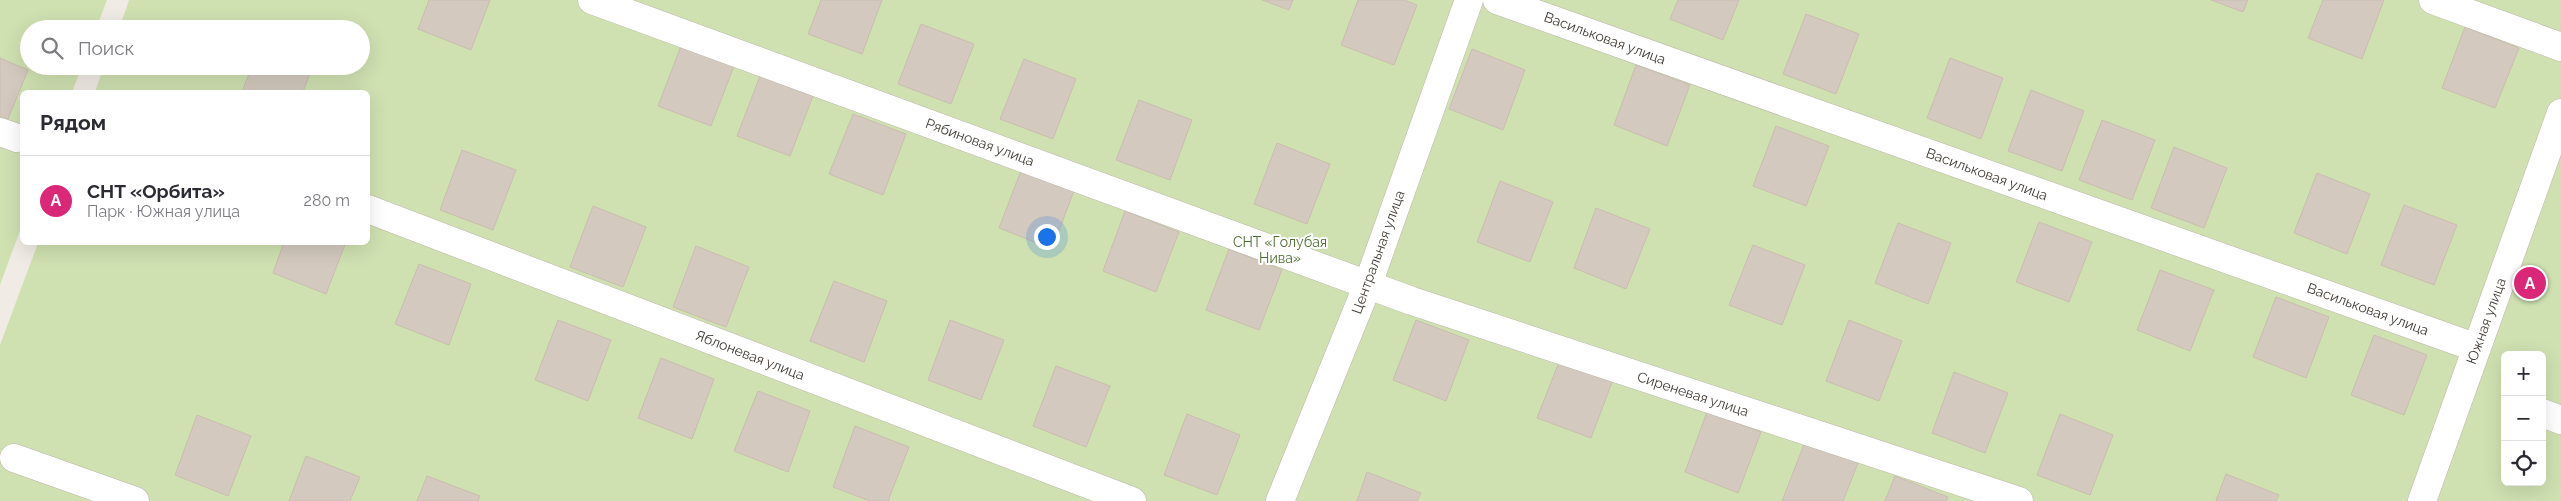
<!DOCTYPE html>
<html lang="ru">
<head>
<meta charset="utf-8">
<style>
  body { margin:0; font-family:Raleway,sans-serif; background:#f2f2f3; color:#2b2b33 }
  .controls { position:absolute; right:15px; bottom:15px; display:grid; overflow:hidden; border-radius:8px; box-shadow:0 5px 20px #0002 }
  .controls button { width:45px; height:45px; display:grid; place-items:center; padding:0; border:0; border-bottom:1px solid #e1e1e2; background:#fff; color:#2b2b33; font:25px sans-serif }
  .you { position:absolute; left:1046px; top:236px; width:18px; height:18px; margin:-12px; border:4px solid #fff; border-radius:50%; background:#1a73e8; box-shadow:0 0 0 8px #1a73e833 }
  .badge { display:grid; place-items:center; width:32px; height:32px; border-radius:50%; background:#db2777; color:#fff; font-size:16px; font-weight:700 }
  .pin { position:absolute; translate:-50% -50%; border:2px solid #fff; box-shadow:0 1px 5px #0006 }
  .list { margin:0; padding:0; list-style:none }
  h2 { display:flex; justify-content:space-between; align-items:center; height:65px; margin:0; padding:0 20px; font-size:21px }
  h2 small { font-size:16px; font-weight:400; color:#7c7c81 }
  .list li { display:grid; grid-template-columns:32px 1fr auto; gap:15px; align-items:center; box-sizing:border-box; height:90px; padding:0 20px; border-top:1px solid #e1e1e2 }
  .list b { display:block; font-size:19px; white-space:nowrap }
  .list p { margin:0; font-size:16px; white-space:nowrap; color:#7c7c81 }
  .list em { font-size:16px; font-style:normal; color:#7c7c81 }
  .icon { flex:none; width:28px; height:28px; fill:none; stroke:currentColor; stroke-width:2; stroke-linecap:round; stroke-linejoin:round }
  .map { position:relative; flex:none; width:2561px; height:501px; overflow:hidden }
  .search { position:absolute; background:#fff; box-shadow:0 5px 20px #0002; left:20px; top:20px; width:350px; height:55px; display:flex; align-items:center; gap:12px; box-sizing:border-box; padding:0 18px; border-radius:28px; color:#7c7c81; font-size:19px }
  .panel { position:absolute; background:#fff; box-shadow:0 5px 20px #0002; left:20px; top:90px; width:350px; height:155px; border-radius:8px }
  .map>svg:first-child { display:block }
</style>
</head>
<body>
<div class="map">
<svg width="2561" height="501" viewBox="0 0 2561 501">
  <rect width="100%" height="100%" fill="#f0ebe4"/>
  <path fill="#cfe1b1" fill-rule="evenodd" d="M0,0H107L96,29H29V66H82L72,92H22V225L0,285Z
    M129,0H2561V501H0V345L38,243L368,242V92H95L104,66H361V29H119ZM2505,355H2542V482H2505Z"/>
  <path fill="#d3c9be" stroke="#cabdaf" d="M429,0H490L471,50L418,29Z
    M821,0H882L862,54L808,34Z
    M1262,0H1293L1289,10Z
    M1358,0H1404L1417,5L1394,65L1341,45Z
    M1678,0H1739L1723,40L1670,19Z
    M2211,0H2248L2243,12Z
    M2323,0H2384L2362,59L2308,38Z
    M1806,14L1859,34L1836,94L1783,74Z
    M921,24L974,44L951,104L898,84Z
    M2465,27L2519,48L2495,108L2442,88Z
    M681,46L734,66L711,126L658,106Z
    M1472,49L1525,70L1503,130L1449,109Z
    M0,58L28,70L8,119L0,116Z
    M1950,58L2003,78L1981,139L1927,118Z
    M1024,59L1076,79L1053,139L1000,119Z
    M1636,65L1690,85L1667,146L1614,125Z
    M252,66H293L310,73L303,92H242Z
    M760,76L813,96L790,156L737,136Z
    M2031,90L2084,111L2062,171L2008,151Z
    M1139,100L1192,120L1170,180L1116,160Z
    M853,114L906,134L883,195L829,174Z
    M2102,120L2155,140L2132,200L2079,180Z
    M1776,126L1829,146L1806,206L1753,186Z
    M1277,143L1330,164L1307,224L1254,204Z
    M2174,147L2227,168L2204,228L2151,208Z
    M462,150L516,170L493,230L440,210Z
    M1022,168L1075,188L1052,249L999,228Z
    M2317,173L2370,194L2347,254L2294,233Z
    M1500,181L1553,202L1530,262L1477,242Z
    M2404,205L2457,225L2434,285L2381,265Z
    M593,206L646,227L623,287L570,267Z
    M1596,208L1650,229L1626,289L1574,268Z
    M1125,211L1179,232L1156,292L1103,271Z
    M2039,222L2092,242L2069,302L2016,282Z
    M1898,223L1951,243L1928,304L1875,283Z
    M284,242H346L326,294L273,273Z
    M1753,245L1805,265L1782,325L1729,305Z
    M696,246L749,267L726,327L673,307Z
    M1229,249L1282,270L1259,330L1206,310Z
    M419,264L471,284L449,345L395,324Z
    M2160,270L2214,290L2190,351L2137,330Z
    M834,281L887,301L864,362L810,341Z
    M2276,297L2329,317L2306,378L2253,357Z
    M558,320L611,340L588,401L535,380Z
    M950,320L1004,340L981,400L928,380Z
    M1416,320L1469,340L1446,401L1393,380Z
    M1849,320L1902,341L1879,401L1826,381Z
    M2374,335L2427,355L2404,415L2351,395Z
    M1561,357L1614,377L1591,438L1537,418Z
    M661,358L714,379L692,439L638,418Z
    M1056,366L1110,386L1086,447L1033,426Z
    M1954,372L2008,393L1985,453L1932,433Z
    M758,391L810,411L788,472L734,451Z
    M1707,412L1761,432L1738,493L1685,472Z
    M1187,414L1240,435L1217,495L1164,475Z
    M2060,414L2113,435L2090,495L2037,475Z
    M197,415L251,436L228,496L175,475Z
    M855,426L909,447L888,501H870L833,487Z
    M1805,442L1858,463L1843,501H1782Z
    M306,456L360,477L350,501H289Z
    M1367,472L1421,493L1417,501H1357Z
    M2226,474L2279,495L2276,501H2216Z
    M427,476L480,496L478,501H417Z
    M1895,476L1948,497L1946,501H1885Z"/>
  <g fill="none" stroke-linecap="round" stroke-linejoin="round">
    <g stroke="#bdb5ab" stroke-width="29">
      <path id="street" d="M592,0L1412,301L2019,501
        M1497,0L2477,348
        M2433,0L2561,47
        M0,132L17,138
        M368,209L1132,501
        M2542,413L2561,420
        M14,458L135,501
        M1280,501L1368,284L1469,0
        M2422,501L2561,113"/>
    </g>
    <use href="#street" stroke="#fff" stroke-width="28"/>
  </g>
  <g text-anchor="middle" stroke-width="4" stroke-linejoin="round" paint-order="stroke">
    <g font-size="14" fill="#413b35" stroke="#fff">
      <text transform="translate(1605 38) rotate(20)" y="5">Васильковая улица</text>
      <text transform="translate(980 142) rotate(20)" y="5">Рябиновая улица</text>
      <text transform="translate(1987 174) rotate(20)" y="5">Васильковая улица</text>
      <text transform="translate(1378 252) rotate(-70)" y="5">Центральная улица</text>
      <text transform="translate(2368 309) rotate(20)" y="5">Васильковая улица</text>
      <text transform="translate(2486 321) rotate(-70)" y="5">Южная улица</text>
      <text transform="translate(750 355) rotate(21)" y="5">Яблоневая улица</text>
      <text transform="translate(1693 394) rotate(18)" y="5">Сиреневая улица</text>
    </g>
    <g font-size="14" fill="#4c6d2f" stroke="#fff">
      <text x="1280" y="247">СНТ «Голубая<tspan x="1280" dy="16">Нива»</tspan></text>
    </g>
  </g>
</svg>
<div class="controls">
<button>+</button>
<button>−</button>
<button><svg class="icon" aria-label="locate" viewBox="0 0 24 24"><circle cx="12" cy="12" r="6"/><path d="M12 2v4M12 18v4M2 12h4M18 12h4"/></svg></button>
</div>
<div class="you"></div>
<div class="pin badge" style="left:2530px;top:283px">A</div>
<div class="search"><svg class="icon" aria-label="search" viewBox="0 0 24 24"><circle cx="10" cy="10" r="6"/><path d="M15 15l6 6"/></svg>Поиск</div>
<section class="panel">
<h2>Рядом<small></small></h2>
<ul class="list">
<li><span class="badge">A</span><div><b>СНТ «Орбита»</b><p>Парк · Южная улица</p></div><em>280 m</em></li>
</ul>
</section>
</div>
</body>
</html>
